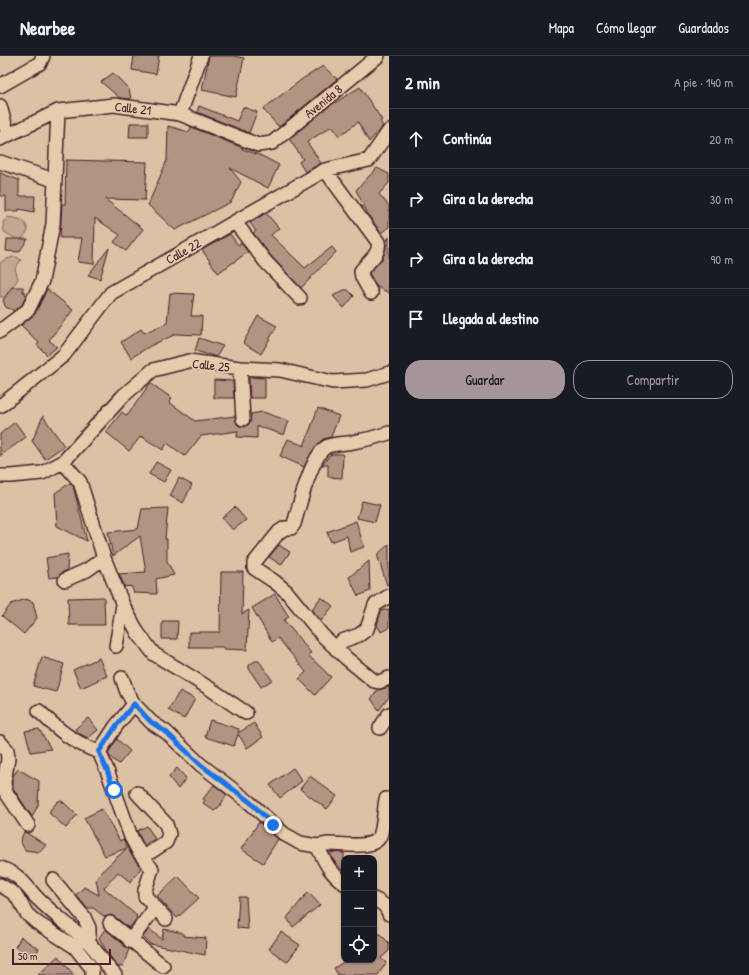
<!DOCTYPE html>
<html lang="es">
<head>
<meta charset="utf-8">
<style>
  body { margin:0; font-family:"Patrick Hand",sans-serif; background:#242831; color:#f1f3f6 }
  .controls { position:absolute; right:12px; bottom:12px; display:grid; overflow:hidden; border-radius:8px; box-shadow:0 1px 3px #0004 }
  .controls button { width:36px; height:36px; display:grid; place-items:center; padding:0; border:0; border-bottom:1px solid #363941; background:#171b24; color:#f1f3f6; font:20px sans-serif }
  .scale { position:absolute; left:12px; bottom:10px; width:99px; box-sizing:border-box; padding-left:4px; border:2px solid #4a1f2b; border-top:0; font-size:11px; line-height:14px; white-space:nowrap; color:#4a1f2b; -webkit-text-stroke:3px #e4ccac; paint-order:stroke }
  .stop { position:absolute; width:12px; height:12px; margin:-9px; border:3px solid #1a73e8; border-radius:50%; background:#fff }
  .stop.end { background:#1a73e8; border-color:#fff; box-shadow:0 1px 4px #0008 }
  .list { margin:0; padding:0; list-style:none }
  h2 { display:flex; justify-content:space-between; align-items:center; height:52px; margin:0; padding:0 16px; font-size:17px }
  h2 small { font-size:13px; font-weight:400; color:#9ea1a6 }
  .list li { display:grid; grid-template-columns:26px 1fr auto; gap:12px; align-items:center; box-sizing:border-box; height:60px; padding:0 16px; border-top:1px solid #363941 }
  .list b { display:block; font-size:15px; white-space:nowrap }
  .list em { font-size:13px; font-style:normal; color:#9ea1a6 }
  .actions { display:flex; gap:8px; padding:12px 16px }
  .actions a { flex:1; padding:9px 0; border:1px solid #a6949b; border-radius:16px; text-align:center; font-size:14px; color:#a6949b }
  .actions .main { background:#a6949b; color:#111 }
  .icon { flex:none; width:22px; height:22px; fill:none; stroke:currentColor; stroke-width:2; stroke-linecap:round; stroke-linejoin:round }
  .map { position:relative; flex:none; width:389px; height:919px; overflow:hidden }
  header { display:flex; align-items:center; gap:24px; box-sizing:border-box; height:56px; padding:0 20px; background:#171b24; border-bottom:1px solid #363941 }
  header strong { font-size:19px }
  nav { display:flex; gap:22px; margin-inline-start:auto; font-size:14px }
  main { display:flex }
  aside { flex:1; background:#171b24 }
  .map>svg:first-child { display:block }
</style>
</head>
<body>
<header>
<strong>Nearbee</strong>
<nav><a>Mapa</a><a>Cómo llegar</a><a>Guardados</a></nav>
</header>
<main>
<div class="map">
<svg width="389" height="919" viewBox="0 0 389 919">
  <rect width="100%" height="100%" fill="#dbc2a4"/>
  <filter id="ink" filterUnits="userSpaceOnUse"><feTurbulence type="fractalNoise" baseFrequency=".025" numOctaves="2"/><feDisplacementMap in="SourceGraphic" scale="8" xChannelSelector="R" yChannelSelector="G"/><feConvolveMatrix kernelMatrix="1 2 1 2 8 2 1 2 1" color-interpolation-filters="sRGB"/></filter>
  <g filter="url(#ink)">
    <path fill="#c3a790" stroke="#86635e" d="M8,161C19,163 25,162 28,175L20,185L4,176L3,166Z
      M13,201H17L21,204L15,212L18,223L5,241H0V207L4,204Z"/>
    <path fill="#b29482" stroke="#4a1f2b" d="M134,0H159L156,18L132,14Z
      M209,0H233L244,2L236,41L202,34Z
      M323,10L337,23L279,71L278,69H277L263,53L305,21H306Z
      M113,17L129,33L131,43L120,42L101,26Z
      M360,31L382,64L380,65L383,70L369,86L358,66L339,80L332,70L307,86L321,107L305,116L299,106L303,103L289,83L328,51Z
      M199,50L237,65L243,51L257,56L249,77L197,56Z
      M130,67H148V81H129Z
      M168,70L189,76L191,71L243,92L242,93L262,100L279,109L268,132L230,112L241,126L231,146L175,174L148,149L167,104Z
      M66,104L147,106L145,144L105,143L143,173L126,195L114,186L120,179L95,162L94,208L78,206L82,182H60L62,148H65Z
      M377,112L389,118V127L379,138L389,150V171L381,177L369,160L356,134Z
      M0,117L19,124V140H35L34,156L19,153V155H6V140H0Z
      M266,157L279,172L271,179L305,212L332,191L336,196L301,232L271,200L253,177L256,175L250,167Z
      M230,178L238,189L241,187L248,196L218,217L202,194Z
      M389,181V237L377,231L369,217L383,202L386,192V186Z
      M7,183H28L19,196L6,195Z
      M109,192L100,223L88,219Z
      M12,231H23V236H25L26,240L22,249L14,255L11,253L7,252L5,250L3,244Z
      M47,233L73,254L49,284L57,291L47,299L37,289L39,287L21,269L35,258Z
      M344,234H348L354,240L344,252L333,240Z
      M170,237L194,238L191,260H202L201,279L176,278L150,290L131,302L121,286L141,273L144,277L167,267Z
      M258,260L277,270L261,298L243,287Z
      M199,282L223,290L216,301L214,300L195,295Z
      M249,321L265,322V342H250Z
      M214,324L233,325L234,342H214Z
      M150,327L172,342L169,346L195,365L235,360L237,368L240,370L244,371L250,367L251,358L263,356L289,365L284,379L257,370V382L237,381L238,375L201,380L185,400L167,387L163,394L141,380L129,395L106,376L122,356L127,360Z
      M318,352L339,360L331,381L323,383L316,390L304,411L280,400L288,383L304,390Z
      M43,360L64,390L45,403L32,385Z
      M15,366L26,381L0,400V378Z
      M331,398H343L342,422L328,421V409H322Z
      M156,406L171,414L164,426L149,418Z
      M179,422L192,429L183,447L170,440Z
      M70,427L73,430L87,485L57,470L55,437Z
      M362,445L380,449L375,466L357,462Z
      M235,451L246,464L233,474L222,462Z
      M168,452L165,483H167V505L174,519L156,523L157,538L134,537L131,530L125,531L119,518L146,516L140,480L113,500L108,476L138,473L142,453Z
      M356,465L364,491L350,496L347,480L331,486L327,476Z
      M389,488V529H387L377,499Z
      M279,489L290,496L281,509L269,501Z
      M68,498L67,514L61,517L58,521L49,522L46,502Z
      M369,505L370,535L358,540L349,521Z
      M221,516H243L242,558L249,554L247,594L224,593V591H189V576H220Z
      M275,538L289,561L284,564L311,597L308,599L331,621L315,639L299,623L306,616L278,582L272,586L252,552Z
      M104,541L105,569H69L68,542Z
      M321,541L333,550L321,565L312,553Z
      M26,543L33,546L37,562L24,578L2,560L11,548Z
      M389,553V572L381,576L377,569L381,555Z
      M162,565H178L177,583H162Z
      M42,601L64,608L56,636L33,630Z
      M99,602L107,620L81,632L73,614Z
      M255,605H259L272,624L261,631L249,613V609Z
      M389,631V641L379,654L371,643L378,634Z
      M180,635L195,643L184,663L168,654Z
      M88,662L98,674L88,682L78,677L75,673Z
      M210,664L239,673L238,677L254,667L263,681L247,692L238,678L234,690L205,681Z
      M39,673L51,693L31,696L25,675Z
      M117,683L130,695L119,708L110,701L108,697Z
      M177,712L186,722L178,733L169,721Z
      M293,712L302,725L280,742L270,729Z
      M18,713L39,725L38,749L32,761L13,732V720Z
      M310,720L337,740L327,753L300,733Z
      M214,729L227,739L219,751L214,755L203,747L205,744L203,743Z
      M58,745H62L77,759L66,772L50,758V754Z
      M102,753L120,785L123,783L132,800L141,812L130,826L118,816L104,832L137,860L136,861L137,862L129,872L115,861L111,859L105,861L93,852H87L76,839L84,831L99,839L96,823L101,817H100L127,792L105,800L84,762Z
      M259,766L278,783L263,807L241,793Z
      M147,770L155,783L144,789L137,775Z
      M24,776H25L46,789L40,796L25,794L20,785Z
      M331,796L344,797V816L335,806L331,801Z
      M178,820L199,842L177,862L157,840Z
      M308,836L320,849L293,871L287,862Z
      M239,841H246L248,873L237,872Z
      M105,873L122,887L125,891L129,893L123,910L119,911L117,910L107,896L99,882Z
      M149,873L162,883L164,873L183,877V880L206,882L205,899L150,888L143,881Z
      M281,876L300,889L287,906L269,893Z
      M379,877L389,887V895L381,902L386,907L378,919H338L334,912L347,904H374V883Z
      M21,881L39,893L32,902L15,891Z
      M58,900L74,919H38Z"/>
    <g fill="none" stroke-linecap="round" stroke-linejoin="round">
      <g stroke="#4a1f2b" stroke-width="16">
        <path id="minor" d="M0,30L40,7L43,0
          M0,50L8,79
          M180,58L201,0
          M0,83L58,55L114,49L180,58L258,89L272,87L378,0
          M0,106L54,124
          M325,114L378,186C381,198 367,206 361,215L362,221L371,237
          M235,166L265,205L300,242
          M0,275L28,254L42,225L53,168L58,55
          M240,312L243,363
          M0,350L64,299L111,237L325,114L369,104L389,75
          M389,377C377,381 365,384 353,386C345,388 336,387 328,390C312,396 299,451 294,468L291,472H285L279,476L254,507V512L275,526L287,536L322,579L346,602L374,625L379,626L389,622
          M63,406L80,426L104,502L123,549L138,577L154,598L209,632L246,657
          M0,420H11L42,417L63,406L123,340L153,314L189,305L240,312L280,314L333,326L367,324L389,317
          M65,524L87,514L104,502
          M116,590L123,549
          M336,593L342,585L359,579L367,573L375,549L389,540
          M122,622L127,636L134,648L151,666L166,676L201,709L249,746L284,778L300,787L317,790C326,807 328,815 344,827
          M134,648L116,670L99,696L107,714L131,781L139,796L152,813L145,834V840L166,863
          M39,655C57,673 74,687 99,696
          M380,672L389,658
          M0,686L7,694L8,703L4,726L5,735L28,769
          M137,737L166,768L169,778L166,786L143,801
          M317,790C320,789 323,789 327,788C339,787 373,795 380,780C384,769 384,754 386,743
          M0,812C21,819 23,827 37,842C53,858 71,871 88,886C98,896 105,909 115,919
          M53,824L84,861L89,872V887
          M0,829L15,838L27,858L36,866L75,891L90,910L92,913V919
          M374,843C381,846 387,850 389,858
          M110,867L163,910
          M130,885L155,852"/>
      </g>
      <use href="#minor" stroke="#e4ccac" stroke-width="13"/>
    </g>
  </g>
  <g fill="none" stroke-linecap="round" stroke-linejoin="round" filter="url(#ink)">
    <path stroke="#1a73e8" stroke-width="5" d="M114,734L107,714L99,696L116,670L134,648L151,666L166,676L201,709L250,746L273,769"/>
  </g>
  <g text-anchor="middle" stroke-width="3.5" stroke-linejoin="round" paint-order="stroke">
    <g font-size="13" fill="#4a1f2b" stroke="#e4ccac">
      <text transform="translate(323 45) rotate(-39)" y="5">Avenida 8</text>
      <text transform="translate(133 52) rotate(6)" y="5">Calle 21</text>
      <text transform="translate(183 195) rotate(-30)" y="5">Calle 22</text>
      <text transform="translate(211 309) rotate(6)" y="5">Calle 25</text>
    </g>
  </g>
</svg>
<div class="controls">
<button>+</button>
<button>−</button>
<button><svg class="icon" aria-label="locate" viewBox="0 0 24 24"><circle cx="12" cy="12" r="6"/><path d="M12 2v4M12 18v4M2 12h4M18 12h4"/></svg></button>
</div>
<div class="scale">50 m</div>
<div class="stop" style="left:114px;top:734px"></div>
<div class="stop end" style="left:273px;top:769px"></div>
</div>
<aside>
<h2>2 min<small>A pie · 140 m</small></h2>
<ul class="list">
<li><svg class="icon" aria-label="ahead" viewBox="0 0 24 24"><path d="M12 20V5M6 11l6-6 6 6"/></svg><div><b>Continúa</b></div><em>20 m</em></li>
<li><svg class="icon" aria-label="right" viewBox="0 0 24 24"><path d="M7 20v-9h11M14 6l5 5-5 5"/></svg><div><b>Gira a la derecha</b></div><em>30 m</em></li>
<li><svg class="icon" aria-label="right" viewBox="0 0 24 24"><path d="M7 20v-9h11M14 6l5 5-5 5"/></svg><div><b>Gira a la derecha</b></div><em>90 m</em></li>
<li><svg class="icon" aria-label="arrive" viewBox="0 0 24 24"><path d="M6 21V4h12l-3 4 3 4H6"/></svg><div><b>Llegada al destino</b></div></li>
</ul>
<div class="actions"><a class="main">Guardar</a><a>Compartir</a></div>
</aside>
</main>
</body>
</html>
